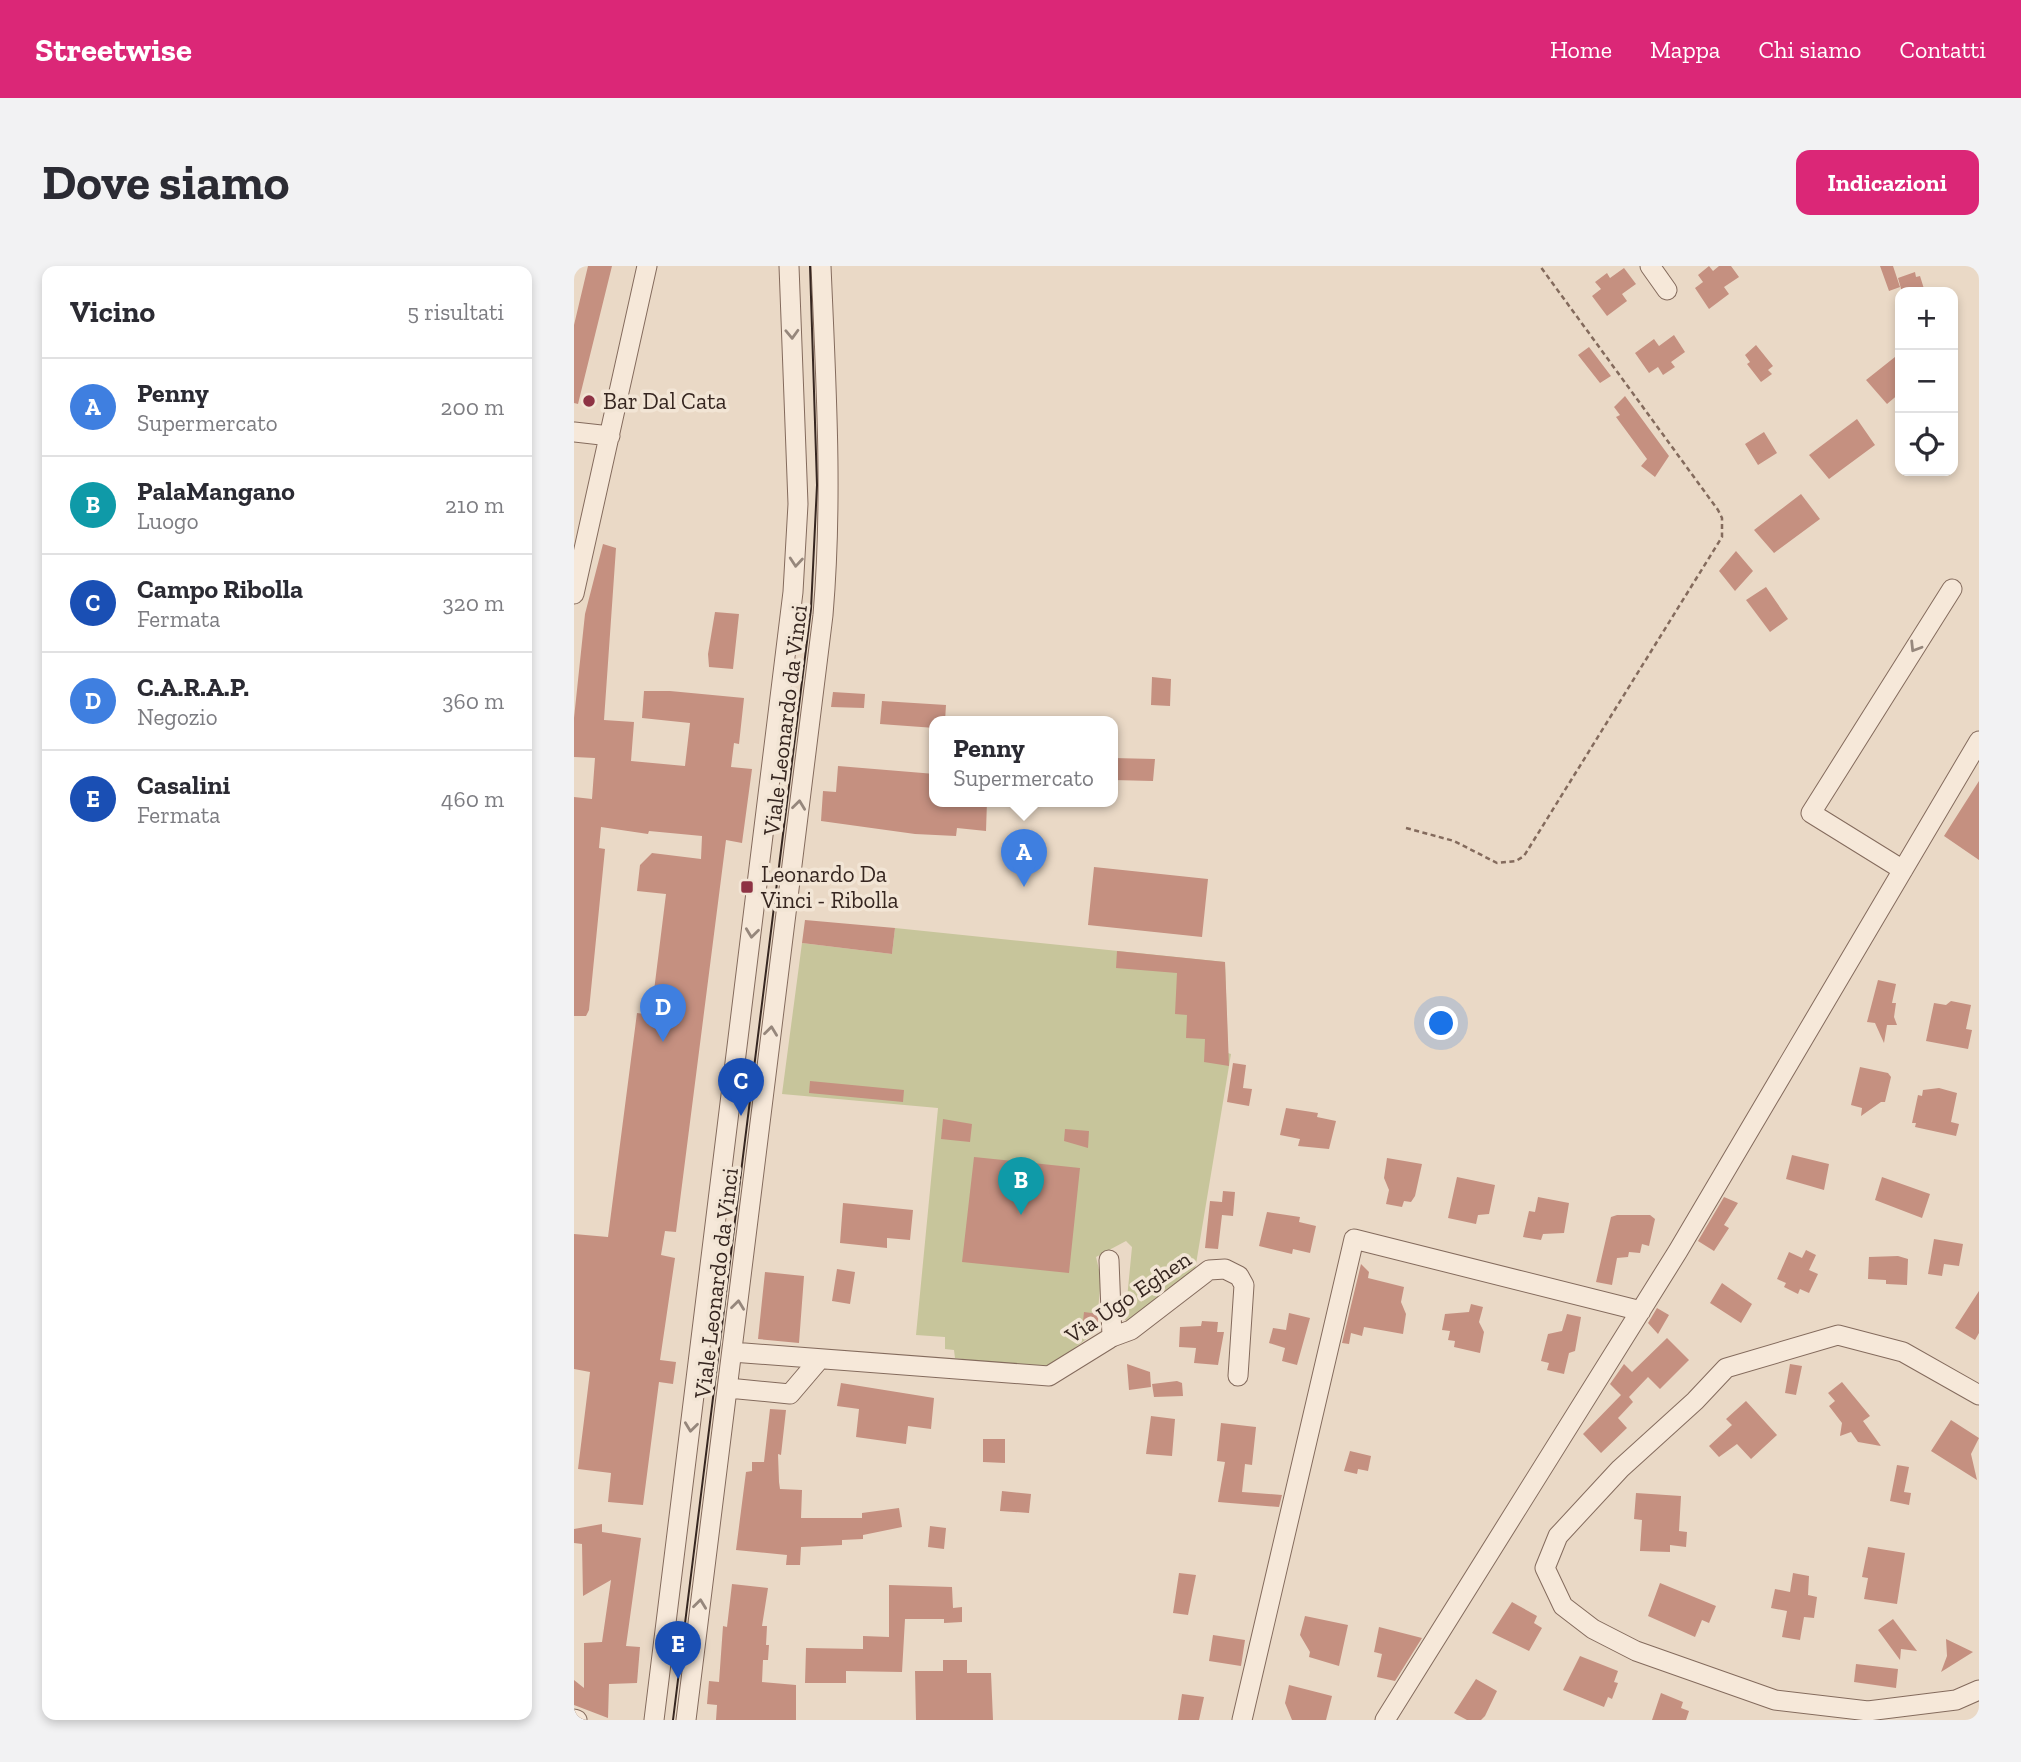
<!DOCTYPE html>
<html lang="it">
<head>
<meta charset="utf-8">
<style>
  body { margin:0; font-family:"Zilla Slab",serif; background:#f2f2f3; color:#2b2b33 }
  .controls { position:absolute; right:21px; top:21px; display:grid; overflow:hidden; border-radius:14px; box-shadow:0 4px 10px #0003 }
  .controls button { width:63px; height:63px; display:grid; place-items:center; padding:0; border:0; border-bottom:2px solid #e1e1e2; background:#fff; color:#2b2b33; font:35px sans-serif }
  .you { position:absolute; left:868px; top:758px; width:24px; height:24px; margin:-18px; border:5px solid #fff; border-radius:50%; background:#1a73e8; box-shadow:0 0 0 10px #1a73e833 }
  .badge { display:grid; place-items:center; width:46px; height:46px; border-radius:50%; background:#db2777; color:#fff; font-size:23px; font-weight:700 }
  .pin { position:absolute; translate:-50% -58px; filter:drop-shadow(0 2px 4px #0008) }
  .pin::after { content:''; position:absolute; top:37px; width:24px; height:21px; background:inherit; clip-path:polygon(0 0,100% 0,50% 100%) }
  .popup { position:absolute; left:355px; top:450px; width:189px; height:91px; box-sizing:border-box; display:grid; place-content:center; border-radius:14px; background:#fff; filter:drop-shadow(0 2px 5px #0005); font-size:23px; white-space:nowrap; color:#7c7c81 }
  .popup b { font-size:26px; color:#2b2b33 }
  .popup::after { content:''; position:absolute; left:50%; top:100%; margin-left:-14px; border:14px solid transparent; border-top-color:#fff }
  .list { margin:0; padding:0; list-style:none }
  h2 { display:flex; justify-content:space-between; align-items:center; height:91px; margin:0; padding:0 28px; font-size:30px }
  h2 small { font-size:23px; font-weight:400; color:#7c7c81 }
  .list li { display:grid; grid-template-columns:46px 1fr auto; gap:21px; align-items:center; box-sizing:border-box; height:98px; padding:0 28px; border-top:2px solid #e1e1e2 }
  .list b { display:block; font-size:26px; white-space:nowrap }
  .list p { margin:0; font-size:23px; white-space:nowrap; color:#7c7c81 }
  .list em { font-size:23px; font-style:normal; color:#7c7c81 }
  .icon { flex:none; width:38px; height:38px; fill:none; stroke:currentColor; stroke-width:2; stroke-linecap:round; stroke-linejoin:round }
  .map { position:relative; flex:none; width:1405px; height:1454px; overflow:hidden; border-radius:14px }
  header { display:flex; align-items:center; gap:42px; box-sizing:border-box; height:98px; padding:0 35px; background:#db2777; color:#fff }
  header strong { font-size:33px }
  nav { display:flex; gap:38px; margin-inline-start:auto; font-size:24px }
  .intro { display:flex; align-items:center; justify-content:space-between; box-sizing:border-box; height:168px; padding:0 42px }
  h1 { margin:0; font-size:49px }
  .button { padding:18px 32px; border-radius:14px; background:#db2777; color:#fff; font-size:24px; font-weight:700 }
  main { display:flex; gap:42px; padding:0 42px }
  aside { flex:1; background:#fff; border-radius:14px; box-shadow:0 4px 10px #0003 }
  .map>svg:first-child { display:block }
</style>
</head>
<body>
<header>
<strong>Streetwise</strong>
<nav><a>Home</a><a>Mappa</a><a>Chi siamo</a><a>Contatti</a></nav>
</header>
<div class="intro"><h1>Dove siamo</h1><a class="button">Indicazioni</a></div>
<main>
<aside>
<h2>Vicino<small>5 risultati</small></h2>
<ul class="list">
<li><span class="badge" style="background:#3f7fe0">A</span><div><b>Penny</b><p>Supermercato</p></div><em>200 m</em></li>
<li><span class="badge" style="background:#0f9aa8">B</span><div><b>PalaMangano</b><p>Luogo</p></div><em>210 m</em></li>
<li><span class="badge" style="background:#1a4fb4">C</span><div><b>Campo Ribolla</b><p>Fermata</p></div><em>320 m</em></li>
<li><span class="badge" style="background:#3f7fe0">D</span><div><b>C.A.R.A.P.</b><p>Negozio</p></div><em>360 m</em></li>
<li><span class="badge" style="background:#1a4fb4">E</span><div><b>Casalini</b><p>Fermata</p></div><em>460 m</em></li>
</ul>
</aside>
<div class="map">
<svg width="1405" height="1454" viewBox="0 0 1405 1454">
  <rect width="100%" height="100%" fill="#ead9c6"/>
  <path fill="#c7c59b" d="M321,662L651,696L654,787L657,788L621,1004L557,1058L551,1054L558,981L552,975L522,991L527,1012L522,1066L476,1100L461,1102L381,1092L380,1084L371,1083V1071L342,1069L364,842L208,828L228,677L318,688Z"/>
  <path fill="#c59080" d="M14,0H38L4,138L0,137V59Z
    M1135,0L1139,5L1145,0H1157L1165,11L1150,21L1155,28L1135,43L1121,22L1129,16L1124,9Z
    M1306,0H1319L1326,21L1315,25Z
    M1050,2L1062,18L1048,28L1053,35L1033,50L1018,30L1027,23L1021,16L1033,7L1036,12Z
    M1341,6L1342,11L1346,10L1351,26H1328L1324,12Z
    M1100,69L1111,86L1097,96L1101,101L1089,109L1084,101L1075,107L1061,87L1080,73L1085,80Z
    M1182,79L1199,100L1194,104L1198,108L1187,116L1173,98L1176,96L1171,89Z
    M1015,81L1037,110L1026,117L1004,89Z
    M1326,87V127L1313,138L1292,114Z
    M1051,130L1095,190L1081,211L1067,200L1073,193L1042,151L1046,149L1040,141Z
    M1283,153L1301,179L1255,213L1235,189Z
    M1190,166L1203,187L1184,199L1171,178Z
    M1227,228L1246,253L1200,287L1180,264Z
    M29,278L42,282L30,454L60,456L57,495L111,500L116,457L68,452L70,425H96L170,432L165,478L160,477L157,501L178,503L168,577L152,574L102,966L91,965L87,989L101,992L86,1094L102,1096L99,1118L85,1116L69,1239L34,1236L37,1207L4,1203L16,1106L0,1103V968L34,971L63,747L77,749L92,628L63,625L66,599L78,587L127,593L128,570L75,565L74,568L27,561L25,582L31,583L15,744L12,750H0V531L18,533L21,492L0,491V452L11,348Z
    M1162,285L1179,305L1161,325L1145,305Z
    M1192,321L1214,353L1196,366L1172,334Z
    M141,346L165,348L159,403L135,401L134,388Z
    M578,411L597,413L596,440L577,439Z
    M259,426L291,428L290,442L257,441Z
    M308,435L372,439L371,455H361V462L306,458Z
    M539,492L581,493L579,515L539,514Z
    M264,500L361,508V535H413L412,565L383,562L382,570L341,568L247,555L249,525L262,526Z
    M1405,515V594L1370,570Z
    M520,601L634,613L628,671L514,659Z
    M231,654L321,662L318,688L228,677Z
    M543,685L651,696L655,800L630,796L631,773L612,772L613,749L601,748L603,707L542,702Z
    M1304,714L1322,718L1318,737H1322L1320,751L1323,759H1313L1310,777L1301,757L1293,756Z
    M1377,735L1397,739L1392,763L1398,764L1394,783L1352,775L1360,737L1372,739Z
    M659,797L672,799L669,822L678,823L675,840L653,836Z
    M1286,801L1314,807L1317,811L1311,836H1307L1287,850L1288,842L1277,839Z
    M236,815L330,824L329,836L235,827Z
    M1365,822L1383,827L1377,856L1385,858L1382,870L1341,861L1342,857H1338L1344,829L1348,830L1349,824Z
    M712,842L744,847L743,851L762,855L755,883L724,880L726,873L706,869Z
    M369,853L398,858L396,876L367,873Z
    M491,863L515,865L514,882L490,875Z
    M1218,889L1255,898L1250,924L1212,913Z
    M400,891L506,902L495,1007L388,996Z
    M813,892L848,898L841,930L837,936L830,935L828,941L812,938L815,924L810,912Z
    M883,911L921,919L915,948L904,949L902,958L874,952Z
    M1308,911L1356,928L1348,952L1301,934Z
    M649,925L661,926L659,950L648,949L644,983L631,982L636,935L648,936Z
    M964,931L995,937L990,967L969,968L967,974L949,971L955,945L961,946Z
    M1150,931L1164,937L1150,959L1155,962L1140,985L1124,975Z
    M269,937L339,944L336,974L313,972V982L266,977Z
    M693,946L726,951L725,956L742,960L736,987L719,983L718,988L685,980Z
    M1043,949H1076L1081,953L1075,980L1068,978L1066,987L1055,986L1054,991L1043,992L1038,1019L1022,1016L1037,951Z
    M1360,973L1389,978L1385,1000L1370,998L1368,1010L1354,1008Z
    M1232,984L1242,989L1235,1004L1244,1008L1235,1027L1226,1023L1224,1028L1210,1021L1212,1017L1203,1013L1215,986L1228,992Z
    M1324,990L1334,993L1333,1019L1312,1018V1014L1294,1013L1295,991Z
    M787,998L795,1006L794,1012L830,1021L827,1036L832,1048L829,1068L790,1061L788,1070L777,1067L775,1078L768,1077Z
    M263,1003L281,1006L276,1038L258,1035Z
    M191,1006L230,1010L225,1077L184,1073Z
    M1148,1017L1178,1038L1167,1057L1136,1037Z
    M1405,1025V1067L1401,1074L1381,1062Z
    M897,1038L909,1041L905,1056L910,1066L906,1087L880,1081L881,1075L874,1074L876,1065L868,1064L871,1048L895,1046Z
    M1083,1042L1095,1049L1084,1068L1074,1057Z
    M510,1046L525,1048L522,1066L508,1064Z
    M715,1047L736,1052L723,1099L708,1095L711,1082L695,1077L699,1062L712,1064Z
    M993,1048L1007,1051L1001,1085L995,1087L990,1108L973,1104L975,1097L967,1095L974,1068L988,1065Z
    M628,1055L644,1056L643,1066H650L644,1099L620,1097L622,1082L605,1081L606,1061L627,1060Z
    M1093,1072L1115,1094L1086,1123L1074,1111L1055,1131L1059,1136L1044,1152L1053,1162L1027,1187L1009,1168L1047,1129L1036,1118L1050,1098L1058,1106Z
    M553,1098L576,1106L577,1121L555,1124Z
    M1216,1098L1228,1100L1222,1129L1211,1127Z
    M603,1115L608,1117L609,1130L580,1131L578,1118Z
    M1268,1116L1296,1150L1289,1155L1307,1180L1284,1176L1277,1166L1266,1170L1268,1157L1255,1140L1261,1135L1254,1127Z
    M267,1117L360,1132L357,1163L334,1160L332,1178L282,1171L285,1143L263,1140Z
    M1172,1135L1203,1169L1177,1193L1163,1178L1145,1191L1135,1180L1158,1159L1152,1153Z
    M196,1143L212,1144L207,1189L204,1188L205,1216L206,1223L228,1224L227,1252H288V1247L325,1242L328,1261L289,1269V1273L268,1274V1279L227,1281L226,1299H212L213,1289L162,1284L172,1206L178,1205V1196H190Z
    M577,1150L601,1153L598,1190L572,1188Z
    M1377,1154L1405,1172L1397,1188L1403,1214L1357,1185Z
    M647,1157L682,1161L678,1199L671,1198L668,1226L708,1229L705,1241L644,1236L651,1196L643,1195Z
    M409,1173H431V1197L409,1196Z
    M776,1185L797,1190L794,1205L784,1203L783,1208L770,1205Z
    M1323,1199L1335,1201L1330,1226L1337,1227L1335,1239L1316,1235Z
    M428,1225L457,1228L455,1247L426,1245Z
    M1062,1227L1107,1230L1105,1265L1113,1266L1112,1281L1096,1279V1286L1066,1285L1068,1254L1060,1253Z
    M28,1258V1266L67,1272L52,1380L66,1381L63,1417L35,1418L34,1452L0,1439V1414L10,1422V1377L28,1376L37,1314L9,1330L8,1278L0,1277V1263Z
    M356,1260L372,1262L370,1283L354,1281Z
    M1294,1281L1331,1287L1323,1338L1290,1333L1294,1312L1288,1311Z
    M605,1307L622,1309L614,1349L599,1347Z
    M1219,1307L1235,1310L1234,1329L1243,1331L1240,1352L1230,1351L1226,1374L1208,1371L1213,1345L1197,1342L1201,1323L1216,1326Z
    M1086,1317L1142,1340L1135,1357L1128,1354L1121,1371L1074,1350Z
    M158,1318L194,1322L188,1360H193L192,1379H195L194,1394H189L188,1416L222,1419V1454H142L143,1439L133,1438L135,1415L145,1416L149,1360L153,1361Z
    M315,1319L378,1321L379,1342L388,1341V1356L370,1357V1353H331L328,1406L272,1405V1417H231L232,1382L289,1383V1370L315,1371Z
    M938,1336L963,1350L960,1357L968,1362L955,1385L918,1367Z
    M731,1350L774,1359L765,1400L735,1391L736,1386L726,1369Z
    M1319,1353L1343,1385L1327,1383L1326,1394L1304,1364Z
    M805,1361L848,1372L821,1415L803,1411L808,1388L800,1386Z
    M639,1369L671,1374L667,1400L635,1395Z
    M1372,1373L1399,1386L1367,1406L1373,1390Z
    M1006,1390L1044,1405L1040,1416L1044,1417L1038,1433L1034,1431L1030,1441L989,1424Z
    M369,1394H393V1407H417L419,1454H342L341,1405H369Z
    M1282,1398L1324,1403L1322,1422L1280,1416Z
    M902,1413L923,1425L911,1450L907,1454H893L880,1447Z
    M715,1419L758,1430L752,1454H718L711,1437Z
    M1087,1427L1109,1436L1107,1442L1115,1445L1112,1454H1078Z
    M608,1428L630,1431L625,1454H604Z"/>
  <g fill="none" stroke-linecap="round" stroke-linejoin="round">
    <g stroke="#846b5d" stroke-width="21">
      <path id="minor" d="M1076,0L1093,24
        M0,166L36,170
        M0,328L73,0
        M1329,604L1237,547L1378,323
        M535,994L538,1071
        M158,1086L475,1110L538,1071L557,1064L635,1004L651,1003L665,1010L670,1019L664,1110
        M154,1122L216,1128L245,1094
        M1405,1129L1329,1086L1264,1069L1152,1102L1121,1135L1046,1203L984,1270L971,1302L989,1340L1019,1363L1062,1385L1201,1434L1294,1445L1382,1434L1405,1424
        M0,1453L3,1454
        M80,1454L219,326L224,238L215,0
        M112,1454L249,349C259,232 252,117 247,0
        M668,1454L780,973L1067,1045
        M811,1454L1104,985L1405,475"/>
    </g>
    <path stroke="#846b5d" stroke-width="2.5" stroke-dasharray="5 3.5" stroke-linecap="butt" d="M832,562L880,575L923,597L942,595L950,590L1148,271V252L1144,244L966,0"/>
    <use href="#minor" stroke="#f6e8d9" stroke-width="19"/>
    <path stroke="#362620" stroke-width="2" d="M99,1454L237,343L243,219L236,0"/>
  </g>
  <defs><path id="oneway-chevron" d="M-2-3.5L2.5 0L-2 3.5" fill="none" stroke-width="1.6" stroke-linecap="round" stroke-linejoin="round" transform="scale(1.75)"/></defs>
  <g stroke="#96877c">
    <use href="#oneway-chevron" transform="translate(218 68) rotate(88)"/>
    <use href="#oneway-chevron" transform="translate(222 296) rotate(95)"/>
    <use href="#oneway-chevron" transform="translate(1341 381) rotate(122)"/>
    <use href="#oneway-chevron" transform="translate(225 539) rotate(-83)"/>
    <use href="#oneway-chevron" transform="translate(178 667) rotate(97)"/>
    <use href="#oneway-chevron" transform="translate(197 765) rotate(-83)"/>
    <use href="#oneway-chevron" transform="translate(164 1039) rotate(-83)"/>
    <use href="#oneway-chevron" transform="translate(117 1161) rotate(97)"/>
    <use href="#oneway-chevron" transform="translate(126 1338) rotate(-83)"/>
  </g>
  <g fill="#8e3344" stroke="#f2e5d5" stroke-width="2.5">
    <circle cx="15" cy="135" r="7"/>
    <rect x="166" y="614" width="14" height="14" rx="3.5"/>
  </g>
  <g text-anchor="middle" stroke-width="7" stroke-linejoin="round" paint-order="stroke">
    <g font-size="23" fill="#362620" stroke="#f2e5d5" text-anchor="start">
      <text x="29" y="143">Bar Dal Cata</text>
      <text x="187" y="616">Leonardo Da<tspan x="187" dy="26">Vinci - Ribolla</tspan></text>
    </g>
    <g font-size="23" fill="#362620" stroke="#f2e5d5">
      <text transform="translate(211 454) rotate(-83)" y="8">Viale Leonardo da Vinci</text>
      <text transform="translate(142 1017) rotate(-83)" y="8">Viale Leonardo da Vinci</text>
      <text transform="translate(554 1031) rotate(-34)" y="8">Via Ugo Eghen</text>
    </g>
  </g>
</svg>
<div class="controls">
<button>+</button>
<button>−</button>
<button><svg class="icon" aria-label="locate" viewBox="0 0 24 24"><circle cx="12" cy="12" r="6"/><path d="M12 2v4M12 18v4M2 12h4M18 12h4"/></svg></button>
</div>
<div class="you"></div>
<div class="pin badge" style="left:450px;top:621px;background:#3f7fe0">A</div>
<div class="popup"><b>Penny</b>Supermercato</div>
<div class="pin badge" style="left:447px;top:949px;background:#0f9aa8">B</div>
<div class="pin badge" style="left:167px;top:850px;background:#1a4fb4">C</div>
<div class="pin badge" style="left:89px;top:776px;background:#3f7fe0">D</div>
<div class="pin badge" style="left:104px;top:1413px;background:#1a4fb4">E</div>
</div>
</main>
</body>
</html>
